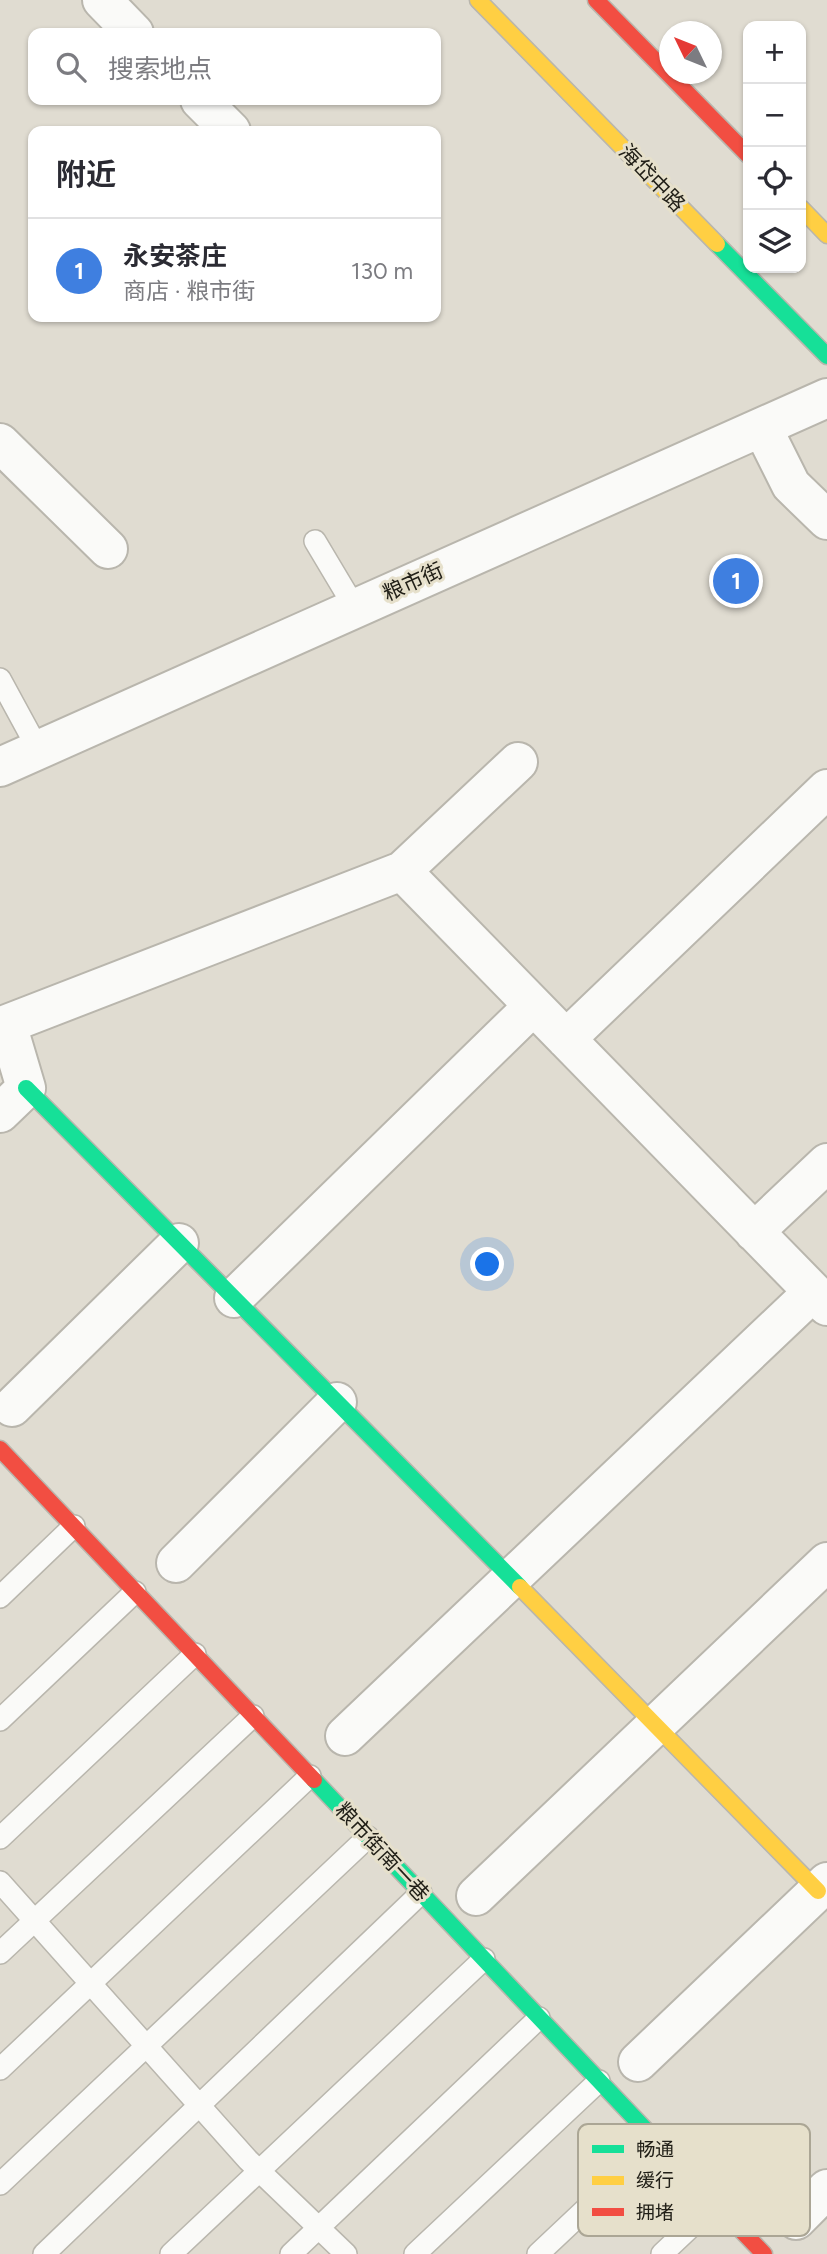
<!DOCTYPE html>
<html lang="zh">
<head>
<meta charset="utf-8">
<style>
  body { margin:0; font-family:Figtree,"Noto Sans SC",sans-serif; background:#f2f2f3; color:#2b2b33 }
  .controls { position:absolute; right:21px; top:21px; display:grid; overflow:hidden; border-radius:14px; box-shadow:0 2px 5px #0004 }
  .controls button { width:63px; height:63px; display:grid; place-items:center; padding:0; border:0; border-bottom:2px solid #e1e1e2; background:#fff; color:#2b2b33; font:35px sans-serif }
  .compass { position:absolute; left:659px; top:21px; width:63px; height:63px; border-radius:50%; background:#fff; box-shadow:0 2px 5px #0004; rotate:313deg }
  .you { position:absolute; left:488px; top:1265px; width:24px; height:24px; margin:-18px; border:5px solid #fff; border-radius:50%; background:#1a73e8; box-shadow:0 0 0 10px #1a73e833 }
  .badge { display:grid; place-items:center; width:46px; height:46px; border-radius:50%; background:#2563eb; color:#fff; font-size:23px; font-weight:700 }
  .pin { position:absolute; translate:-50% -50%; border:4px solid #fff; box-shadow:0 2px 7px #0006 }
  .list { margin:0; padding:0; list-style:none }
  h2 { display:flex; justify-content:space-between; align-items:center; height:91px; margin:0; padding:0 28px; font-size:30px }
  h2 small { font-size:23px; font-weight:400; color:#7c7c81 }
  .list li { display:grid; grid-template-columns:46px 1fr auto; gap:21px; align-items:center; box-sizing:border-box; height:105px; padding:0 28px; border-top:2px solid #e1e1e2 }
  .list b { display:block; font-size:26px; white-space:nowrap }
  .list p { margin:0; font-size:23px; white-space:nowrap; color:#7c7c81 }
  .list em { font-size:23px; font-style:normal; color:#7c7c81 }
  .icon { flex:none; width:38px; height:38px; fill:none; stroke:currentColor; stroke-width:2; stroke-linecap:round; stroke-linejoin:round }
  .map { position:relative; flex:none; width:827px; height:2254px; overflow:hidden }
  .search { position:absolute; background:#fff; box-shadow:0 2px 5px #0004; left:28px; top:28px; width:413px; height:77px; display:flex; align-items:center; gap:18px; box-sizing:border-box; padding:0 24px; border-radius:14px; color:#7c7c81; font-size:26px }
  .panel { position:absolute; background:#fff; box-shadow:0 2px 5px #0004; left:28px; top:126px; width:413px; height:196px; border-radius:14px }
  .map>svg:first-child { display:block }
</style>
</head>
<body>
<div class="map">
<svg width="827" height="2254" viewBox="0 0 827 2254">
  <rect width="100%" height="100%" fill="#e0dcd1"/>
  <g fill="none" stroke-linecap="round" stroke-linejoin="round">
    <g stroke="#b9b6ad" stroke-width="24">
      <path id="lane" d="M315,541L355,608
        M0,679L38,749
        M0,1597L74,1526
        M0,1720L135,1592
        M0,1838L195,1654
        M0,1882L248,2160L346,2254
        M0,1953L253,1716
        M0,2069L310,1776
        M0,2184L368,1837
        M44,2254L421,1893
        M171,2254L484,1959
        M291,2254L539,2018
        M415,2254L599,2081
        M538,2254L657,2142
        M662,2254L716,2203"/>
    </g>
    <g stroke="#b9b6ad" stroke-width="42">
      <path id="street" d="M102,0L134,33
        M200,100L231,131
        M762,427L791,485L827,520
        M0,443L108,549
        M0,767L827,398
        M402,871L827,1306
        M566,1039L827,789
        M0,1113L26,1088L7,1024L402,871L518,762
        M754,1232L827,1163
        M234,1298L521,1018
        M12,1407L179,1243
        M176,1563L337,1402
        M345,1736L813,1292
        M476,1896L827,1562
        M638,2062L827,1882
        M796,2220L827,2189"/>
    </g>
    <g stroke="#b9b6ad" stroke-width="19">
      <path id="fast" d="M717,244L827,356
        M26,1088L520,1587
        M314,1780L679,2165"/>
    </g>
    <g stroke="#b9b6ad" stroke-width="19">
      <path id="slow" d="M478,0L717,244
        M801,208L827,235
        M520,1587L818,1891"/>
    </g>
    <g stroke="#b9b6ad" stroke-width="19">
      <path id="jam" d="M596,0L748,155
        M0,1449L314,1780
        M679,2165L764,2254"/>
    </g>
    <use href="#lane" stroke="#fafaf8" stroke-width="21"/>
    <use href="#street" stroke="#fafaf8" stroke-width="38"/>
    <use href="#fast" stroke="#16e098" stroke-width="16"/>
    <use href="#slow" stroke="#ffcf43" stroke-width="16"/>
    <use href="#jam" stroke="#f24e42" stroke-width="16"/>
  </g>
  <g text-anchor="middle" stroke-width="6" stroke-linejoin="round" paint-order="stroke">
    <g font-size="21" fill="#222018" stroke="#e6e0cb">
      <text transform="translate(652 178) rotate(46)" y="7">海岱中路</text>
      <text transform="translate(413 582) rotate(-24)" y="7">粮市街</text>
      <text transform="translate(382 1852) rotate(47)" y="7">粮市街南一巷</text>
    </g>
  </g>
  <rect x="578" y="2124" width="232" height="112" rx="10" fill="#e6e0cb" stroke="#aba695" stroke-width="2"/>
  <rect x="592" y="2145" width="32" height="8" fill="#16e098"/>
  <rect x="592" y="2176" width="32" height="9" fill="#ffcf43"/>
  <rect x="592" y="2208" width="32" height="8" fill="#f24e42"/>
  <g font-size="19" fill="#222018">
    <text x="636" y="2156">畅通</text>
    <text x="636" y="2187">缓行</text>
    <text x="636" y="2219">拥堵</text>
  </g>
</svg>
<div class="controls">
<button>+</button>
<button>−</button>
<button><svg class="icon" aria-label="locate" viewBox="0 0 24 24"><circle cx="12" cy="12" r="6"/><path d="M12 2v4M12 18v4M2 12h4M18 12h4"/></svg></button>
<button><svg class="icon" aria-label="layers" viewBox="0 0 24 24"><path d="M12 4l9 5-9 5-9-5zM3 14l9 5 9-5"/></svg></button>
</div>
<svg class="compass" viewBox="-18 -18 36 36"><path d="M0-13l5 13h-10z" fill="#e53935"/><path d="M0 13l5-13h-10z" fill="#7c7c81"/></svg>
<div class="you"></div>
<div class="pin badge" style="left:736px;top:581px;background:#3f7fe0">1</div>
<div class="search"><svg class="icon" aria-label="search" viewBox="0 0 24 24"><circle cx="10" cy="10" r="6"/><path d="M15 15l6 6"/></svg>搜索地点</div>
<section class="panel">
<h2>附近<small></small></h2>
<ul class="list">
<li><span class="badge" style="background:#3f7fe0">1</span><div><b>永安茶庄</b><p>商店 · 粮市街</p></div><em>130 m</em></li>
</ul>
</section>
</div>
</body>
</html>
